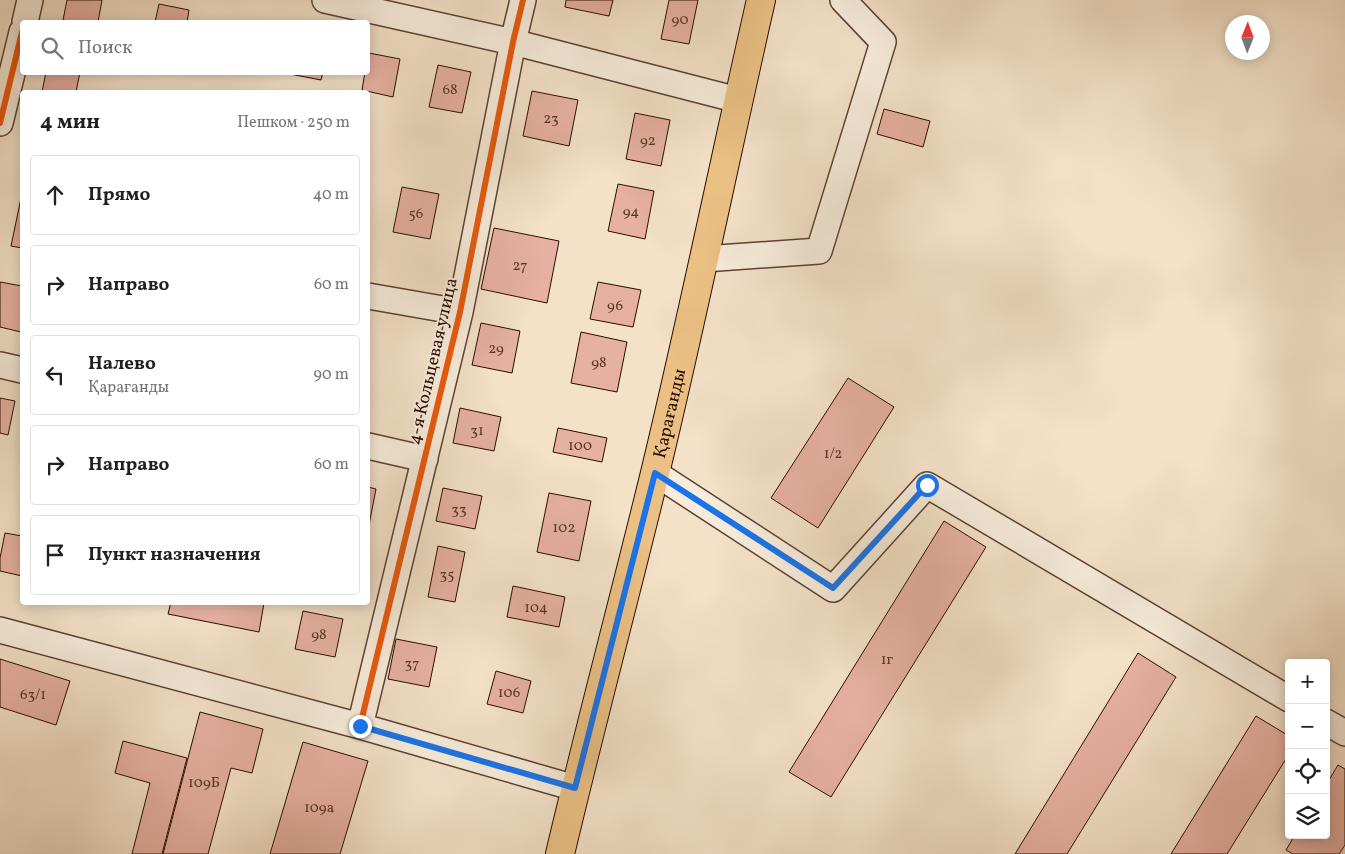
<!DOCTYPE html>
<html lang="ru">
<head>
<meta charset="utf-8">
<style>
  body { margin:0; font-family:Vollkorn,serif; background:#f6f6f6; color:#202124 }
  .controls { position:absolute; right:15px; bottom:15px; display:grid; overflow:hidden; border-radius:5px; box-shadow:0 2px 12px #0003 }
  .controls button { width:45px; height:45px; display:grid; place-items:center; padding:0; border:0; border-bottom:1px solid #e0e0e0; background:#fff; color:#202124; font:25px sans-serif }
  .compass { position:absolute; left:1225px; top:15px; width:45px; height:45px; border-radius:50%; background:#fff; box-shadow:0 2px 12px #0003; rotate:1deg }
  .stop { position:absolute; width:15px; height:15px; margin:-11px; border:4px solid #1a73e8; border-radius:50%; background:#fff }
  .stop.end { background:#1a73e8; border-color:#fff; box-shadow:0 1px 5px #0008 }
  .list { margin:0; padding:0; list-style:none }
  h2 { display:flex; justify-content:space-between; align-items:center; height:65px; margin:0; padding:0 20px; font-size:21px }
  h2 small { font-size:16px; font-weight:400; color:#757577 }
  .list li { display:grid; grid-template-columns:32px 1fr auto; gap:15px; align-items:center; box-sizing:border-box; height:80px; margin:0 10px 10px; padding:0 10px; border:1px solid #e0e0e0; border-radius:5px }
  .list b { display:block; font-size:19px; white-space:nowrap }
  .list p { margin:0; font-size:16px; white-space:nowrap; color:#757577 }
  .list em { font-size:16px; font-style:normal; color:#757577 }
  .icon { flex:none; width:28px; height:28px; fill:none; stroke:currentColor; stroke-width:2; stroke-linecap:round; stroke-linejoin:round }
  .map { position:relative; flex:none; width:1345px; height:854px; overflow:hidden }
  .search { position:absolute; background:#fff; box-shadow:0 2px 12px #0003; left:20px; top:20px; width:350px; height:55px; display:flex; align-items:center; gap:12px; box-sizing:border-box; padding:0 18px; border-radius:5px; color:#757577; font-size:19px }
  .panel { position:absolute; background:#fff; box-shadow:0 2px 12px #0003; left:20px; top:90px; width:350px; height:515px; border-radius:5px }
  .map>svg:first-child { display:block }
</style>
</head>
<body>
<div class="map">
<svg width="1345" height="854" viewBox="0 0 1345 854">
  <rect width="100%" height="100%" fill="#f3e1c8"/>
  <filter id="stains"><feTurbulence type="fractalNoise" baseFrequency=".004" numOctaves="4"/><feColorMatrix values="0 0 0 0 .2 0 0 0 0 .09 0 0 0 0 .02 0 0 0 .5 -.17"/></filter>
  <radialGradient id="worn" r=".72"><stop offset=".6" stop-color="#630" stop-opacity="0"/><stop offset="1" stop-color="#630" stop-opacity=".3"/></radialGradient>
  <path fill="#e6b0a2" stroke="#2a0c00" d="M67,0H102L98,22H74L63,20Z
    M566,0H613L609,16L565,7Z
    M669,0H698L689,44L661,39Z
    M159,4L189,10L187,22H155Z
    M369,53L400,59L393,97L362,90L365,72H368V62Z
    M438,65L471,72L462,113L429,107Z
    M46,72H80L76,92H42Z
    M290,72H323L321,80L290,74Z
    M532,91L578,100L569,146L523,136Z
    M884,109L930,121L923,147L877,134Z
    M635,113L670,120L661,166L626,159Z
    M618,184L654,191L645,239L608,231Z
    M402,187L439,194L430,239L393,232Z
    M21,198H22V248L11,246Z
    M494,228L559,241L547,303L481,289Z
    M0,282L22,286V325L21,332L0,327Z
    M598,282L641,290L633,327L590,319Z
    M481,323L520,331L512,373L472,365Z
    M581,332L627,342L617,392L571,383Z
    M848,378L894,407L818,528L771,498Z
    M0,398L15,401L8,435L0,433Z
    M460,408L501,417L494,451L453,443Z
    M558,428L607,438L602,462L553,452Z
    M368,487L376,489L369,525H368Z
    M443,488L482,496L475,529L436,521Z
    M549,493L591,501L579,561L537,552Z
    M944,521L986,547L831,797L789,772Z
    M5,533L22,536V576L0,571V558Z
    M438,546L465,552L455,602L428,597Z
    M513,586L565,597L559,627L507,617Z
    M171,602H261L264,603L259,632L168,614Z
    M303,611L343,619L335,657L295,649Z
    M396,639L437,647L429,687L388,679Z
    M1138,653L1176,677L1067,854H1015Z
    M0,659L70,681L56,725L0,707Z
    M496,671L531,681L523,713L487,704Z
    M200,712L263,729L252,773L231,768L208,854H163Z
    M1256,716L1289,736V754L1227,854H1171Z
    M123,741L187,758L162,854H132L150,783L115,773Z
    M303,742L368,761L340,854H270Z
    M1338,765L1345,769V845L1339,854H1293L1286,850L1295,835H1326V785Z"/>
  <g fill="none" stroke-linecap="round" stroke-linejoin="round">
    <g stroke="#5c4132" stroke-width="28">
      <path id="minor" d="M325,0L513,42L738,100
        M25,22L30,0
        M0,123L22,32
        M704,259L819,251L883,42L843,0
        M368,296L460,312
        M0,365L22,370
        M368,446L425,459
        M655,473L833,589L927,485L1289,699
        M0,630L360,726L575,788
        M1326,722L1345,733
        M360,726L460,312L513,42L523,0"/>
    </g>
    <g stroke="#2a0c00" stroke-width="30">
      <g id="major">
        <path id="s1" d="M560,854C590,727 624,600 655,473C693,316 725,158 761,0"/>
      </g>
    </g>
    <use href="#minor" stroke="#f7ecdb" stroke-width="25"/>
    <use href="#major" stroke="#eac084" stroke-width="28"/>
    <g stroke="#f7ecdb" stroke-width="9">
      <path id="cycleway" d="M0,123L22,32
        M360,726L460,312L513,42L523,0"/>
    </g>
    <use href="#cycleway" stroke="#e8590c" stroke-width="6"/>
  </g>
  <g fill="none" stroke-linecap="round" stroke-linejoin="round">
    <path stroke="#1a73e8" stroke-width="6" d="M360,726L575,788L655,473L833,588L927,485"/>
  </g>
  <g text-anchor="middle" stroke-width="4" stroke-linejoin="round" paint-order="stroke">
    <g font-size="15" fill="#593528">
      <text x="680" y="24">90</text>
      <text x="450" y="94">68</text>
      <text x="551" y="123">23</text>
      <text x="648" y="145">92</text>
      <text x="631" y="216">94</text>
      <text x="416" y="218">56</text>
      <text x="520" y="270">27</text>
      <text x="615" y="310">96</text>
      <text x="496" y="353">29</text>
      <text x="599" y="367">98</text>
      <text x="477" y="435">31</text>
      <text x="580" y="450">100</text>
      <text x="833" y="458">1/2</text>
      <text x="459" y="514">33</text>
      <text x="564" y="532">102</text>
      <text x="447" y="579">35</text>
      <text x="536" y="612">104</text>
      <text x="319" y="639">98</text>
      <text x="887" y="664">1г</text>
      <text x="412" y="668">37</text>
      <text x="509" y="697">106</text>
      <text x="33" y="699">63/1</text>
      <text x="204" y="787">109Б</text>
      <text x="319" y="812">109а</text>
    </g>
    <g font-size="18" fill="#2a0c00" stroke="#f7ecdb">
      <text transform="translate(432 361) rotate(-77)" y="6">4-я Кольцевая улица</text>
      <text dy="6" stroke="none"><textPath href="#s1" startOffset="454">Қарағанды</textPath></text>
    </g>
  </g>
  <rect width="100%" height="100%" filter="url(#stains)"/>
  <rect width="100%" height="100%" fill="url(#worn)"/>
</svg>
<div class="controls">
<button>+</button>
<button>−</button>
<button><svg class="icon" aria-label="locate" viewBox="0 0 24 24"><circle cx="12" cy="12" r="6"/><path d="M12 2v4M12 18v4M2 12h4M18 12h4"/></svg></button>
<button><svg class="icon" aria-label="layers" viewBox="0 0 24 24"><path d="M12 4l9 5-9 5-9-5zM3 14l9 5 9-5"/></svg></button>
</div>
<svg class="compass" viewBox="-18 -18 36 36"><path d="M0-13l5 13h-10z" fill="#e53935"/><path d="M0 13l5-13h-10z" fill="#757577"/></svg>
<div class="stop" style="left:927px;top:485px"></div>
<div class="stop end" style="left:360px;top:726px"></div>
<div class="search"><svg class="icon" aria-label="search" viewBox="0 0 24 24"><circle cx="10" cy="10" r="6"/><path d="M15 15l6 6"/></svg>Поиск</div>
<section class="panel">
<h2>4 мин<small>Пешком · 250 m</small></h2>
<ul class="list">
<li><svg class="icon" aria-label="ahead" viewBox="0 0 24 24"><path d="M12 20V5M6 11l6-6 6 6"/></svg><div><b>Прямо</b></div><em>40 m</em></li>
<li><svg class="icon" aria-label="right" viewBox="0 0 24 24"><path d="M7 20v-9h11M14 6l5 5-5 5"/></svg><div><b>Направо</b></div><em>60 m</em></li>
<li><svg class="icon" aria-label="left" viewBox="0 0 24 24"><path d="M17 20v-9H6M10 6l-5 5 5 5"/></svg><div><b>Налево</b><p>Қарағанды</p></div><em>90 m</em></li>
<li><svg class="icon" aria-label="right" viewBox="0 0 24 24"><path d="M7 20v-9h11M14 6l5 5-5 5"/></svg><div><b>Направо</b></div><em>60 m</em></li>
<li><svg class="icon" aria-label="arrive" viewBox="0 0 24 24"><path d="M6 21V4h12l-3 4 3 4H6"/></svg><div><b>Пункт назначения</b></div></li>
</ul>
</section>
</div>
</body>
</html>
